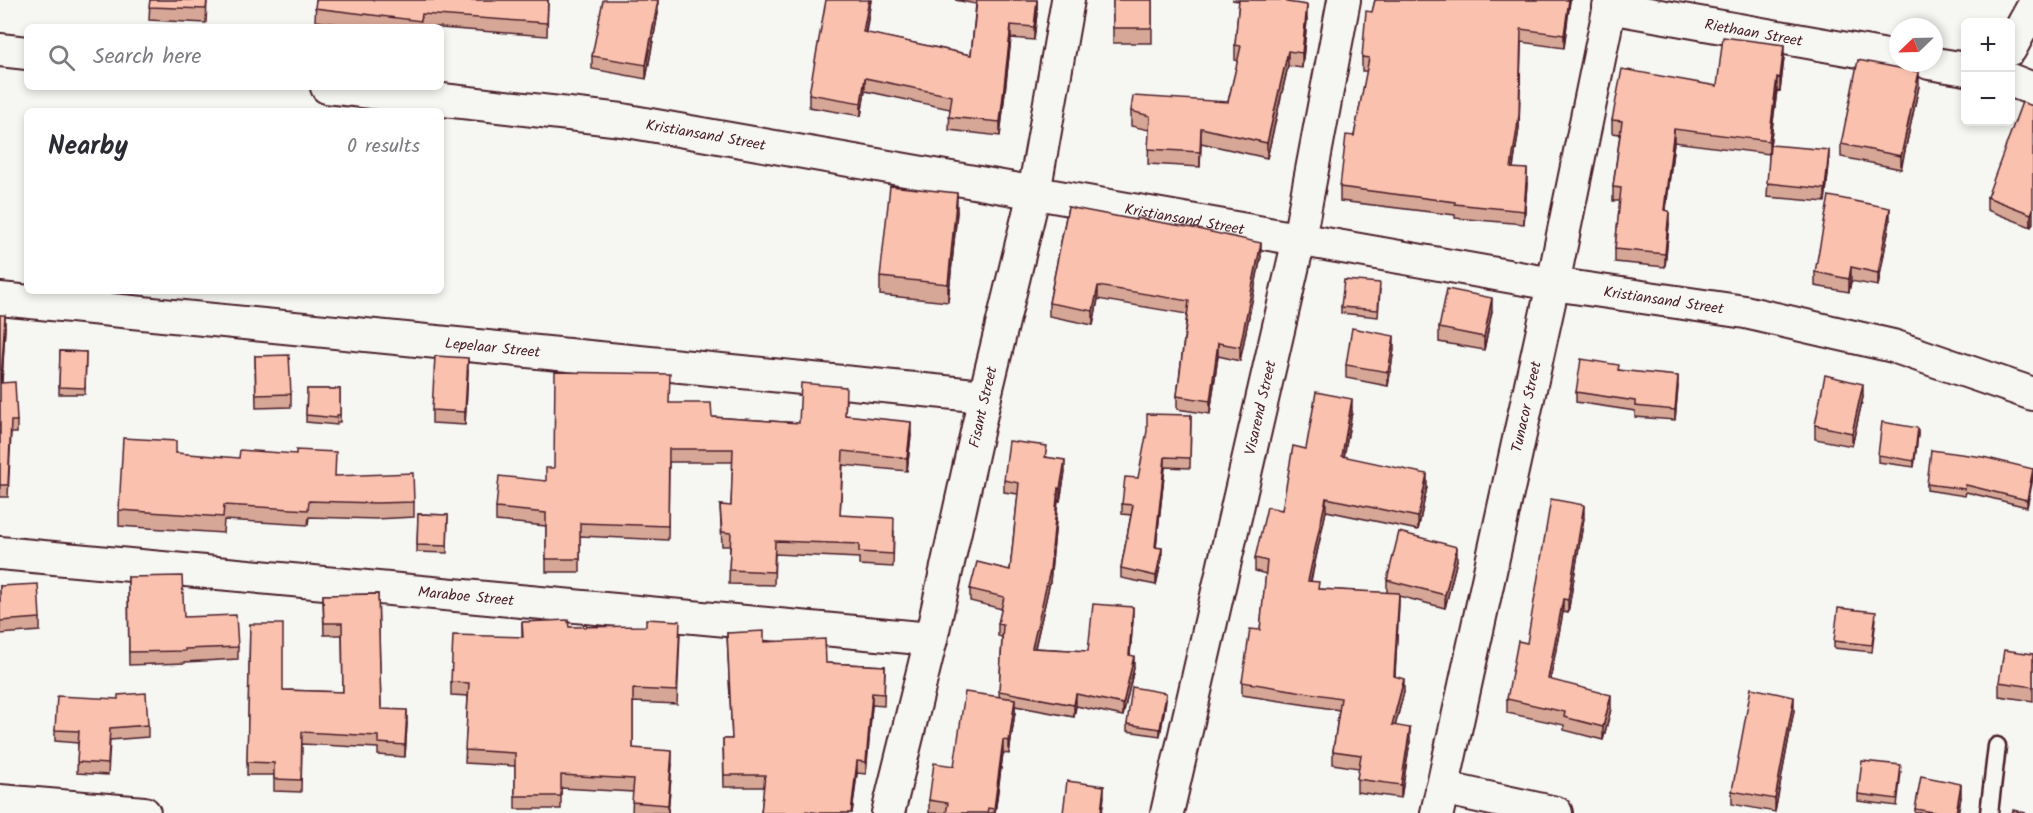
<!DOCTYPE html>
<html lang="en">
<head>
<meta charset="utf-8">
<style>
  body { margin:0; font-family:Kalam,sans-serif; background:#f2f2f3; color:#2b2b33 }
  .controls { position:absolute; right:18px; top:18px; display:grid; overflow:hidden; border-radius:9px; box-shadow:0 3px 9px #0003 }
  .controls button { width:54px; height:54px; display:grid; place-items:center; padding:0; border:0; border-bottom:2px solid #e1e1e2; background:#fff; color:#2b2b33; font:30px sans-serif }
  .compass { position:absolute; left:1889px; top:18px; width:54px; height:54px; border-radius:50%; background:#fff; box-shadow:0 3px 9px #0003; rotate:247deg }
  .list { margin:0; padding:0; list-style:none }
  h2 { display:flex; justify-content:space-between; align-items:center; height:78px; margin:0; padding:0 24px; font-size:26px }
  h2 small { font-size:20px; font-weight:400; color:#7c7c81 }
  .icon { flex:none; width:33px; height:33px; fill:none; stroke:currentColor; stroke-width:2; stroke-linecap:round; stroke-linejoin:round }
  .map { position:relative; flex:none; width:2033px; height:813px; overflow:hidden }
  .search { position:absolute; background:#fff; box-shadow:0 3px 9px #0003; left:24px; top:24px; width:420px; height:66px; display:flex; align-items:center; gap:15px; box-sizing:border-box; padding:0 21px; border-radius:9px; color:#7c7c81; font-size:22px }
  .panel { position:absolute; background:#fff; box-shadow:0 3px 9px #0003; left:24px; top:108px; width:420px; height:186px; border-radius:9px }
  .map>svg:first-child { display:block }
</style>
</head>
<body>
<div class="map">
<svg width="2033" height="813" viewBox="0 0 2033 813">
  <rect width="100%" height="100%" fill="#f6f6f2"/>
  <filter id="ink" filterUnits="userSpaceOnUse"><feTurbulence type="fractalNoise" baseFrequency=".0167" numOctaves="2"/><feDisplacementMap in="SourceGraphic" scale="12" xChannelSelector="R" yChannelSelector="G"/><feConvolveMatrix kernelMatrix="1 2 1 2 8 2 1 2 1" color-interpolation-filters="sRGB"/></filter>
  <g filter="url(#ink)">
    <g fill="none" stroke-linecap="round" stroke-linejoin="round">
      <g stroke="#4a1f2b" stroke-width="21">
        <path id="service" d="M1989,813L1997,746"/>
      </g>
      <g stroke="#4a1f2b" stroke-width="36">
        <g id="minor">
          <path id="s1" d="M1609,7L1898,58"/>
          <path d="M2010,49L2033,7"/>
          <path d="M0,50L27,53"/>
          <path d="M1929,63L1966,69"/>
          <path d="M2010,80L2033,89"/>
          <path id="s2" d="M327,87L622,120L1553,284L1745,312L1893,346L2033,394"/>
          <path id="s3" d="M0,299L985,396"/>
          <path id="s4" d="M0,553L931,639"/>
          <path d="M1442,788L1556,813"/>
          <path d="M0,801L144,813"/>
          <path id="s5" d="M888,813L931,639L985,396L1034,193L1068,0"/>
          <path id="s6" d="M1167,813L1299,239L1344,0"/>
          <path id="s7" d="M1437,813L1553,284L1611,0"/>
        </g>
      </g>
      <use href="#service" stroke="#f6f6f2" stroke-width="16"/>
      <use href="#minor" stroke="#f6f6f2" stroke-width="32"/>
    </g>
    <path fill="#d6a696" stroke="#4a1f2b" stroke-width="1.5" d="M150,0H207L206,23L149,20Z
      M316,0H548L547,36L441,28V27H363L315,21Z
      M871,0L866,33L971,55L976,4L955,0H1037V13L1034,40L1011,38L1000,136L949,130L950,109L865,91L861,116L809,107V94Z
      M1113,0H1152V43H1113Z
      M1232,0H1289V2L1307,20L1302,68L1288,66L1267,158L1201,143L1200,167L1148,164L1149,130L1131,126V111L1228,102L1238,61L1235,60V45L1239,1Z
      M1375,0H1570L1564,48L1521,42L1519,128L1513,168L1527,183L1524,224L1455,218V215L1340,201V187L1354,136L1367,71H1362V57Z
      M658,13L646,79L592,69V56Z
      M1784,58L1780,91L1777,90L1770,145L1829,164L1825,202L1767,197L1770,145L1769,154L1674,142L1666,210L1669,224L1665,267L1615,262V249L1620,201H1613V187L1620,134L1612,133V120L1717,86Z
      M1919,86L1901,169L1841,157V144Z
      M2033,106L2031,227L1987,210V197Z
      M1068,207L1261,256L1240,361L1218,356L1210,414L1177,409V396L1187,314L1098,299L1093,325L1049,316V303Z
      M957,212L948,302L880,295V277Z
      M1890,221L1878,286L1851,281L1849,292L1815,286V272Z
      M1380,290L1378,317L1341,313V307Z
      M1492,311L1484,350L1439,342V328Z
      M0,315L5,327L2,383L17,421V433H11L8,497H0Z
      M1394,349L1388,386L1346,378V365Z
      M60,351L86,352L85,394H59Z
      M255,356L291,394V407L256,408Z
      M1619,370L1678,386L1675,420L1635,417V411L1576,402V392Z
      M468,371L465,425L432,423V410Z
      M307,389H340V422H337V425L306,422Z
      M1863,397L1852,446L1815,439V425Z
      M846,400L845,415L911,435L907,471L843,465L840,515L894,531L893,567L859,565V558L775,554L774,585L729,584L730,546H722L720,505L731,506L733,462H669L668,540L580,536V572H546V526L496,521V508L546,481L554,468L669,403L712,417L799,423Z
      M1352,412L1344,456L1427,487L1418,530L1326,511L1311,581L1319,589L1387,593V580L1457,560L1445,608L1399,596L1395,676L1404,692L1395,726L1410,741L1401,798L1357,792V779L1359,768L1333,764V751L1339,710L1242,695V682L1260,630L1266,574L1255,571V558L1282,510L1306,449Z
      M1191,415L1190,468L1165,467L1156,547L1162,558L1156,585L1121,578V568L1131,515L1122,514V504L1138,478Z
      M1918,434L1914,467L1878,462V455Z
      M176,453L336,476L414,502V517L376,519L309,517L308,525L224,520L223,533L119,526V510Z
      M1047,457L1065,472L1060,501L1058,500L1050,582L1035,648L1088,651L1133,619L1130,655L1134,668L1123,716L1076,706L1074,717L1015,706V712L1009,754L1003,753L995,813H929V800L954,766L999,697L1002,637L998,636V624L1002,609L970,601V589L1010,570L1018,494L1004,492V480Z
      M2033,469L2027,507L1966,492L1965,496L1927,490V484Z
      M418,514L448,515L447,553L417,552Z
      M1584,518L1568,613L1563,612L1550,680L1611,709L1603,740L1564,730V725L1507,713V699Z
      M128,577L184,617L238,647V659L185,662V663L129,665Z
      M0,586L40,618V631L0,634Z
      M378,594L381,709L407,723L405,757L378,755V748L302,744L301,792L274,791V775H247L250,624L283,690L343,692L342,635H324L323,595Z
      M1876,619L1872,652L1834,648V641Z
      M522,622L569,627L680,634L677,704L633,702V748L672,764L668,813H632L633,792L561,788V809H515V766L465,763L468,696L451,695V682L522,637Z
      M727,633L764,642L826,663L885,666L884,706L872,705L866,774L857,773L852,813H761L764,787H724L723,739H732Z
      M2033,654V701L1999,696V682Z
      M1166,700L1160,736L1127,731V724Z
      M1794,710L1775,812L1732,804V791Z
      M148,725V737L110,740L108,775L77,773L78,743L55,741V730Z
      M1901,772L1897,806L1858,801V794Z
      M1961,797L1958,813H1915V809Z"/>
    <path fill="#ae877a" stroke="#4a1f2b" stroke-width="1.5" d="M658,0V13L646,79V65Z
      M869,0H871L863,46V32Z
      M1037,0V13L1034,40V27Z
      M1569,0H1570L1564,48V35Z
      M1307,5V20L1302,68V53Z
      M1011,25V38L1000,136V122Z
      M1521,42L1519,128L1511,181V168Z
      M1784,45V58L1780,91V78Z
      M1288,51V66L1267,158V143Z
      M1919,72V86L1901,169V156Z
      M1777,77V90L1769,154V141Z
      M865,78V91L861,116V103Z
      M1201,128V143L1200,167V152Z
      M1674,129V142L1664,223V210Z
      M1829,150V164L1825,202V189Z
      M1527,169V183L1524,224V211Z
      M957,193V212L948,302V284Z
      M1890,208V221L1878,286V273Z
      M2033,209V223L2031,227V214Z
      M1669,211V224L1665,267V254Z
      M1261,243V256L1240,361V347Z
      M1851,267V281L1849,292V279Z
      M1098,286V299L1093,325V311Z
      M1492,298V311L1484,350V337Z
      M5,315V327L1,395V383Z
      M1394,336V349L1388,386V372Z
      M1218,343V356L1210,414V401Z
      M468,358V371L465,425V412Z
      M1678,376V386L1675,420V410Z
      M1863,384V397L1852,446V433Z
      M1352,399V412L1342,469V456Z
      M911,422V435L907,471V458Z
      M1918,428V434L1914,467V461Z
      M1165,457V467L1155,557V547Z
      M1065,460V472L1060,501V489Z
      M2033,472V479L2027,507V500Z
      M1427,474V487L1418,530V517Z
      M1058,488V500L1050,582L1032,660V648Z
      M1326,498V511L1308,593V581Z
      M1584,505V518L1568,613V600Z
      M1457,547V560L1445,608V595Z
      M1162,548V558L1156,585V576Z
      M1399,593V606L1394,689V676Z
      M1563,599V612L1548,692V679Z
      M1133,607V619L1129,667V655Z
      M1134,656V668L1123,716V704Z
      M1404,679V692L1392,738V725Z
      M872,693V705L866,774V762Z
      M1166,693V700L1160,736V729Z
      M1076,694V706L1074,717V705Z
      M1611,695V709L1603,740V727Z
      M1794,697V710L1775,812V799Z
      M1015,699V712L1009,754V741Z
      M407,710V723L405,757V745Z
      M1410,728V741L1401,798V785Z
      M1003,740V753L995,813H994Z
      M672,751V764L668,813V805Z
      M857,761V773L852,813H851Z
      M1961,784V797L1958,813H1956Z
      M1104,786V797L1102,813H1101Z"/>
    <path fill="#f9c1ae" stroke="#4a1f2b" stroke-width="1.5" d="M150,0H207L206,9L149,7Z
      M316,0H548L547,23L422,14L421,21L315,8Z
      M603,0H658L646,65L592,56Z
      M826,0H869L863,32L971,55L977,0H1037L1034,27L1011,25L1000,122L949,117L952,96L865,78L861,103L809,94Z
      M1113,0H1152V28H1113Z
      M1239,0H1287V2L1307,5L1302,53L1288,51L1267,143L1201,128L1200,152L1148,149L1150,116L1131,111L1133,96L1228,102L1241,46L1235,45Z
      M1375,0H1569L1564,35L1521,29L1519,115L1511,168L1527,169L1524,211L1455,204V202L1340,187L1346,135L1354,136L1369,58L1362,57L1366,11L1372,12Z
      M1723,37L1784,45L1780,78L1777,77L1769,141L1674,129L1664,210L1669,211L1665,254L1615,249L1621,188L1613,187L1622,121L1612,120L1622,69L1717,86Z
      M1858,60L1919,72L1901,156L1841,144Z
      M2022,102L2033,106V209L2031,214L1987,197Z
      M1770,145L1829,150L1825,189L1767,183Z
      M890,186L957,193L948,284L880,277Z
      M1829,196L1890,208L1878,273L1851,267L1849,279L1815,272Z
      M1068,207L1136,220V218L1193,228L1261,243L1240,347L1218,343L1210,401L1177,396L1189,301L1098,286L1093,311L1049,303Z
      M1344,280L1380,283L1378,310L1341,307Z
      M1447,289L1492,298L1484,337L1439,328Z
      M0,315H5L1,383L15,382L17,421H11L8,485H0Z
      M1352,328L1394,336L1388,372L1346,365Z
      M60,351L86,352L85,388L59,387Z
      M289,355L291,394L256,395L255,356Z
      M435,356L468,358L465,412L432,410Z
      M1581,359L1619,365L1618,370L1678,376L1675,410L1635,406V401L1576,392Z
      M555,372L670,374L669,403H711L712,417L799,423L801,383L846,387L845,415L911,422L907,458L843,451L840,515L894,518L893,554L859,552V544L775,541L774,572L729,570L731,533L722,532L720,505L731,506L733,449H669L668,526L580,523V559H546V513L496,508L499,476L546,481V468H554Z
      M1825,375L1863,384L1852,433L1815,425Z
      M307,389H340V415H337V418L306,415Z
      M1316,392L1352,399L1342,456L1427,474L1418,517L1326,498L1308,581L1319,582L1318,589L1399,593L1394,676L1404,679L1392,725L1410,728L1401,785L1357,779L1361,755L1333,751L1341,698L1242,682L1250,629L1260,630L1267,561L1255,558L1267,507L1282,510L1293,446L1306,449Z
      M1147,414L1191,415L1190,458L1165,457L1155,547L1162,548L1156,576L1121,568L1133,505L1122,504L1125,477L1138,478L1147,431Z
      M1882,422L1918,428L1914,461L1878,455Z
      M123,438L176,441V453L239,458L240,450L296,454V450L336,452L335,476L413,473L414,502L376,503L309,501L308,510L224,505L223,517L119,510Z
      M1009,441L1047,446L1045,457L1065,460L1060,489L1058,488L1050,570L1032,648L1088,651L1093,604L1133,607L1129,655L1134,656L1123,704L1076,694L1074,705L999,691L1003,625L998,624L1004,597L970,589L977,562L1010,570L1019,483L1004,480Z
      M1931,450L1983,457L2033,469L2027,500L1966,485L1965,489L1927,484Z
      M1551,499L1584,505L1568,600L1563,599L1548,679L1611,695L1603,727L1564,717L1565,712L1507,699L1518,641L1527,643Z
      M418,514L448,515L447,546L417,545Z
      M1399,532L1457,547L1445,595L1387,580Z
      M182,576L184,617L236,615L238,647L185,649V651L129,652L128,577Z
      M38,584L40,618L0,621V586Z
      M378,594L381,709L407,710L405,745L378,743V736L302,732L301,780L274,779V763L247,762L250,624H283V690L343,692L342,623H324L323,595Z
      M1838,608L1876,612L1872,645L1834,641Z
      M646,619L680,621L677,691L633,689V748L672,751L668,805L632,802L634,779L561,775V796H515V753L465,750L469,683L451,682L453,635L523,637L522,622L568,620L569,627L646,626Z
      M764,631V642L825,639L826,663L885,666L884,694L872,693L866,762L857,761L851,813H820L806,811V813H761L765,775H724L723,739H732L727,633Z
      M2004,650L2033,654V687L1999,682Z
      M1132,687L1166,693L1160,729L1127,724Z
      M1751,688L1794,697L1775,799L1732,791Z
      M965,692L1015,699L1009,741L1003,740L994,809L988,808L987,813H946L948,803L929,800L934,763L954,766Z
      M146,693L148,725L110,728L108,764L77,762L79,731L55,730L57,696L118,699V695Z
      M1862,761L1901,765L1897,799L1858,794Z
      M1921,776L1961,784L1956,813H1939L1915,809Z
      M1067,781L1104,786L1101,813H1063Z
      M2013,810L2026,813H2012Z"/>
  </g>
  <g text-anchor="middle" stroke-width="5" stroke-linejoin="round" paint-order="stroke">
    <g font-size="15" fill="#4a1f2b" stroke="#f6f6f2">
      <text dy="5" stroke="none"><textPath href="#s1" startOffset="147">Riethaan Street</textPath></text>
      <text dy="5" stroke="none"><textPath href="#s2" startOffset="382">Kristiansand Street</textPath></text>
      <text dy="5" stroke="none"><textPath href="#s2" startOffset="868">Kristiansand Street</textPath></text>
      <text dy="5" stroke="none"><textPath href="#s2" startOffset="1354">Kristiansand Street</textPath></text>
      <text dy="5" stroke="none"><textPath href="#s3" startOffset="495">Lepelaar Street</textPath></text>
      <text dy="5" stroke="none"><textPath href="#s7" startOffset="416">Tunacor Street</textPath></text>
      <text dy="5" stroke="none"><textPath href="#s5" startOffset="417">Fisant Street</textPath></text>
      <text dy="5" stroke="none"><textPath href="#s6" startOffset="416">Visarend Street</textPath></text>
      <text dy="5" stroke="none"><textPath href="#s4" startOffset="468">Maraboe Street</textPath></text>
    </g>
  </g>
</svg>
<div class="controls">
<button>+</button>
<button>−</button>
</div>
<svg class="compass" viewBox="-18 -18 36 36"><path d="M0-13l5 13h-10z" fill="#e53935"/><path d="M0 13l5-13h-10z" fill="#7c7c81"/></svg>
<div class="search"><svg class="icon" aria-label="search" viewBox="0 0 24 24"><circle cx="10" cy="10" r="6"/><path d="M15 15l6 6"/></svg>Search here</div>
<section class="panel">
<h2>Nearby<small>0 results</small></h2>
<ul class="list">
</ul>
</section>
</div>
</body>
</html>
